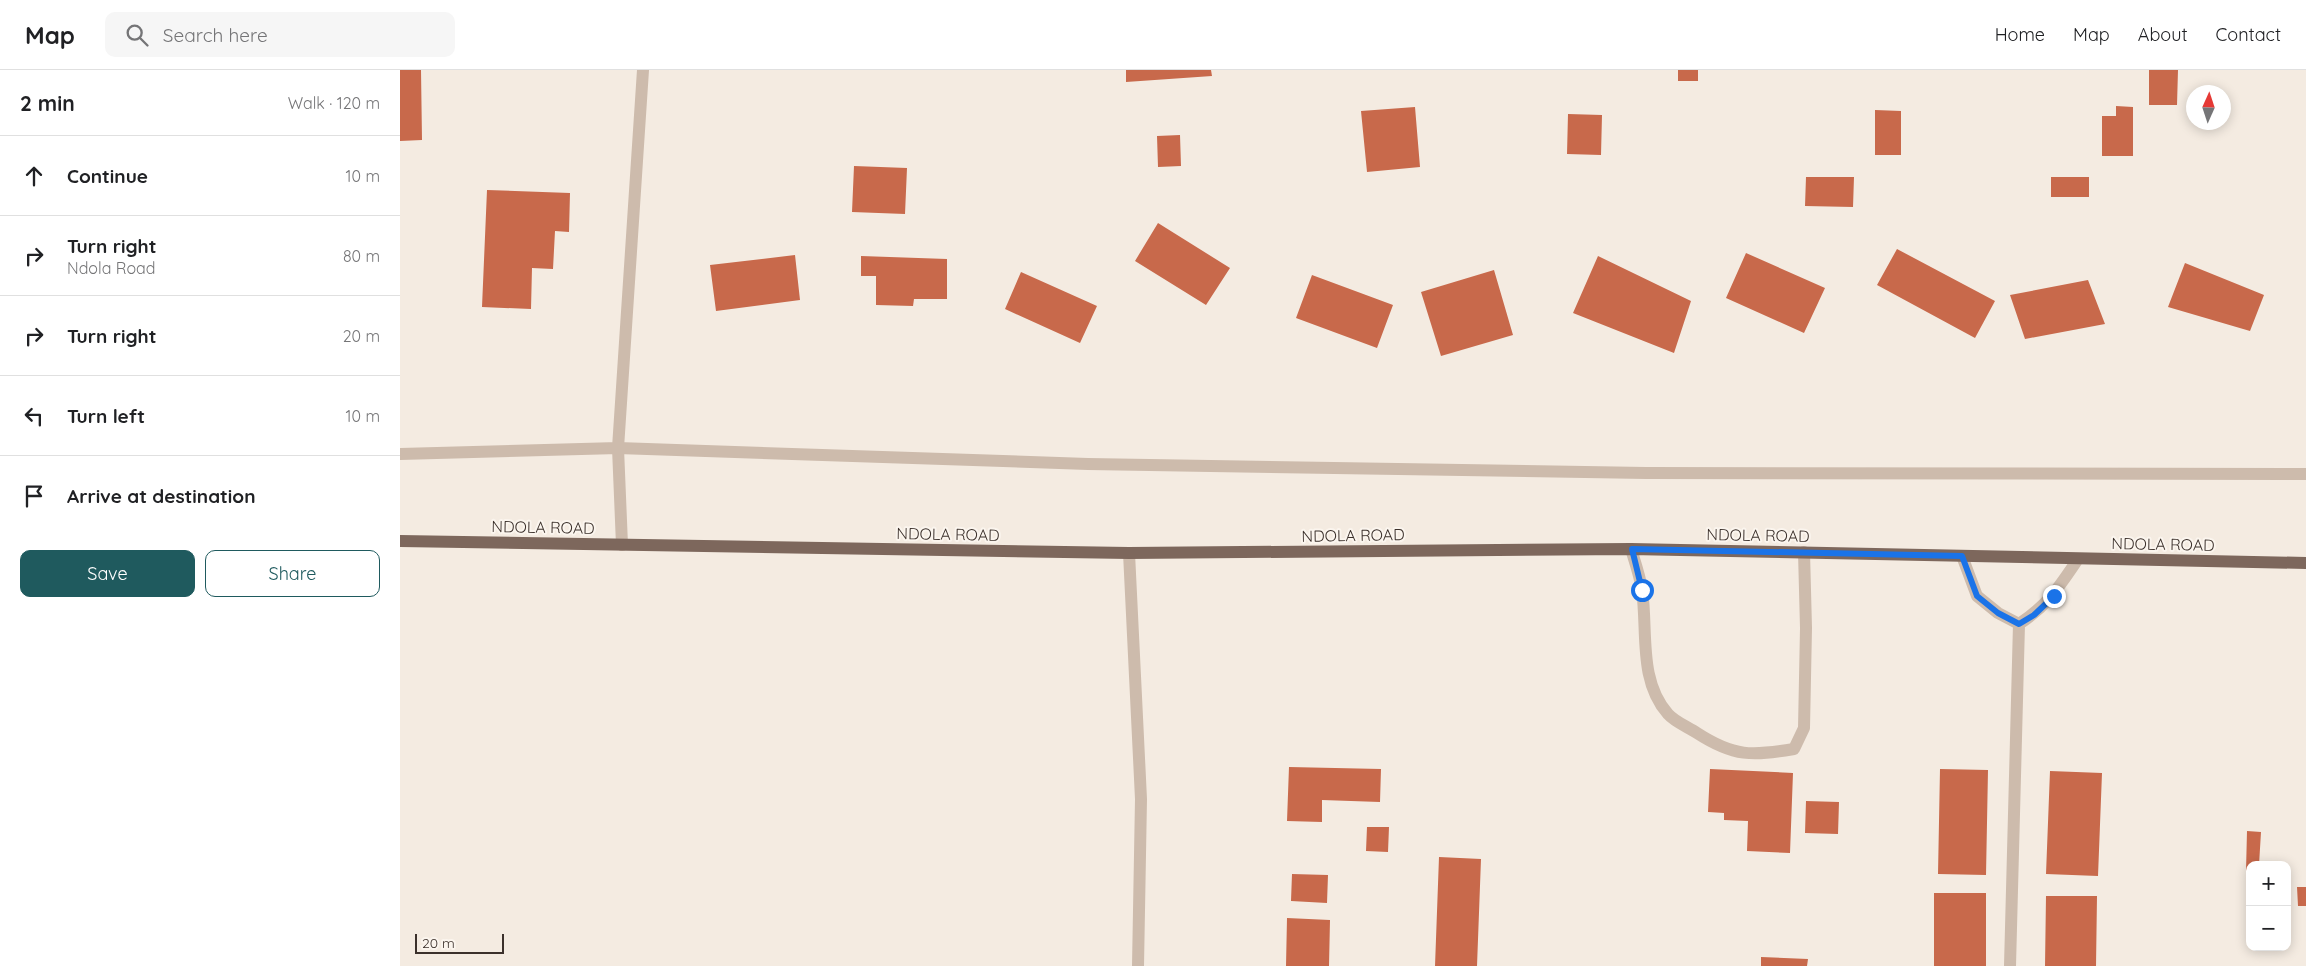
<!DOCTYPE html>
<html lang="en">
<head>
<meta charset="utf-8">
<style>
  body { margin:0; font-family:Quicksand,sans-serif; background:#f6f6f6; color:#202124 }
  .controls { position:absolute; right:15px; bottom:15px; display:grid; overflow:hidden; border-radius:10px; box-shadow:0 2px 12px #0003 }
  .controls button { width:45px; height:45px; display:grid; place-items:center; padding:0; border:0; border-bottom:1px solid #e0e0e0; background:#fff; color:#202124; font:25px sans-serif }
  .compass { position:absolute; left:1786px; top:15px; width:45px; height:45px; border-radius:50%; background:#fff; box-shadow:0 2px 12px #0003; rotate:3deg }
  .scale { position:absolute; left:15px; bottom:12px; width:89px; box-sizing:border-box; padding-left:5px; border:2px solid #3b302b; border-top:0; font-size:14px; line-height:18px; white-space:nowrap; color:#3b302b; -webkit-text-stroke:4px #fbf5ee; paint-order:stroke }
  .stop { position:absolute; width:15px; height:15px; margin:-11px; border:4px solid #1a73e8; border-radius:50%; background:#fff }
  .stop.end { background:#1a73e8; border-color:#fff; box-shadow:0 1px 5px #0008 }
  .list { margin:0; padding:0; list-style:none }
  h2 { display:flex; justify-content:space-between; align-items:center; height:65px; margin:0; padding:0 20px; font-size:21px }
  h2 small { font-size:16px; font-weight:400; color:#757577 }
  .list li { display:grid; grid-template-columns:32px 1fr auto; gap:15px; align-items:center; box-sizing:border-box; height:80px; padding:0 20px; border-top:1px solid #e0e0e0 }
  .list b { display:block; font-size:19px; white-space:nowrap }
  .list p { margin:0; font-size:16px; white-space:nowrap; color:#757577 }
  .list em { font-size:16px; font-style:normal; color:#757577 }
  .actions { display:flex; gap:10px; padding:15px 20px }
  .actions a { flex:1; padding:11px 0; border:1px solid #1f5a5e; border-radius:10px; text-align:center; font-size:18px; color:#1f5a5e }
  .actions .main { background:#1f5a5e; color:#fff }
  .icon { flex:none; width:28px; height:28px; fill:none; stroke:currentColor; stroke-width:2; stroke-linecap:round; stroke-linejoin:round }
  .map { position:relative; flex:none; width:1906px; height:896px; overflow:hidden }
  header { display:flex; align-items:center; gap:30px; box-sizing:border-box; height:70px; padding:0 25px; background:#fff; border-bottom:1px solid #e0e0e0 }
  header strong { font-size:24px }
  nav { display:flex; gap:28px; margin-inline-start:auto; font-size:18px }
  .search { width:350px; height:45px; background:#f6f6f6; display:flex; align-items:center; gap:12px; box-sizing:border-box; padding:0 18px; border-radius:10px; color:#757577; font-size:19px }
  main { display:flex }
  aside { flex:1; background:#fff }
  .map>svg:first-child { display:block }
</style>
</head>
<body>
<header>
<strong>Map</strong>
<div class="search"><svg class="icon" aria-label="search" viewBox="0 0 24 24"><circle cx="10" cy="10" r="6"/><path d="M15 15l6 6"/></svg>Search here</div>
<nav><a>Home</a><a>Map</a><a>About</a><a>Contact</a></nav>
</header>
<main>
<aside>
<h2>2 min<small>Walk · 120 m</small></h2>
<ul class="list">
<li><svg class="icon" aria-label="ahead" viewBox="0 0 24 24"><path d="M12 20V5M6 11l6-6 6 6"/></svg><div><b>Continue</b></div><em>10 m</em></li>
<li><svg class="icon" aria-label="right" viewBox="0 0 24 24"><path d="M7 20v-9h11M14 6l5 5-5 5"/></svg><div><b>Turn right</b><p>Ndola Road</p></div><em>80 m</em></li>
<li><svg class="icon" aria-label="right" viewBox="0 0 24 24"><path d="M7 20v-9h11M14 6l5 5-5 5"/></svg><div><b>Turn right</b></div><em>20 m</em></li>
<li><svg class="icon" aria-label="left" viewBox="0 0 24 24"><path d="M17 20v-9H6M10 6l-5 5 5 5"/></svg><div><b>Turn left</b></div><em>10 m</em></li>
<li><svg class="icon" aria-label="arrive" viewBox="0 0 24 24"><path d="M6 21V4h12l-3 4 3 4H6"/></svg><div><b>Arrive at destination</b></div></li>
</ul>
<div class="actions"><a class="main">Save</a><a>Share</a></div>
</aside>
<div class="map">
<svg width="1906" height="896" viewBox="0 0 1906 896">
  <rect width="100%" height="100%" fill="#f4ebe1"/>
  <path fill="#c8694b" d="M0,0H21L22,70L0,71Z
    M726,0H811L812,6L726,12Z
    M1278,0H1298V11H1278Z
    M1749,0H1778L1777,35H1749Z
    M1716,36L1733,37V86H1702V46H1716Z
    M1015,37L1020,97L967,102L961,41Z
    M1475,40L1501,41V85H1475Z
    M1168,44L1202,45L1201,85L1167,84Z
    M780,65L781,96L758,97L757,66Z
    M454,96L507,98L505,144L452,142Z
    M1406,107H1454L1453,137L1405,136Z
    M1651,107H1689V127H1651Z
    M87,120L170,123L169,162L155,161L153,199L132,198L131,239L82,237Z
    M758,153L830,198L806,235L735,191Z
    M1497,179L1595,231L1575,268L1477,215Z
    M1346,183L1425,218L1404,263L1326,228Z
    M395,185L400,230L316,241L310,195Z
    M461,186L547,189V229H514L513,236L476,235V206H461Z
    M1198,186L1291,231L1274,283L1173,243Z
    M1785,193L1864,225L1850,261L1768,237Z
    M1094,200L1113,265L1041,286L1021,222Z
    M621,202L697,236L680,273L605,239Z
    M912,205L993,235L977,278L896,248Z
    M1688,210L1705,254L1625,269L1610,225Z
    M889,697L981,699L980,732L922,730V752L887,751Z
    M1310,699L1393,703L1390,783L1347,781L1348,751L1324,750V743L1308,742Z
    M1540,699L1588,700L1586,805L1538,804Z
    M1650,701L1702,703L1698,806L1646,804Z
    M1406,731L1439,732L1438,764L1405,763Z
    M967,757H989L988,782L966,781Z
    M1847,761L1861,762L1859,795H1850V801H1846Z
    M1039,787L1081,789L1077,896H1035Z
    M892,804L928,805L927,833L891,831Z
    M1897,817H1906V836H1898Z
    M1534,823H1586V896H1534Z
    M1646,826H1697L1696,896H1645Z
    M887,848L930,850L929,896H886Z
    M1361,887L1408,889L1407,896H1361Z"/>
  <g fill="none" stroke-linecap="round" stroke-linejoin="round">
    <path stroke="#cdbbac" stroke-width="12" d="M1231,479C1235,492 1240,506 1242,520C1248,561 1238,610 1268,644C1275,652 1288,657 1297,663C1334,687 1352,686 1394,679L1404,658L1406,558L1404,482
      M1562,486L1577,526L1598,543L1619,554C1648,535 1659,517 1678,489
      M1610,896L1619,554"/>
    <path stroke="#cdbbac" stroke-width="12" d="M0,384L218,378L688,394L1246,403L1906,404
      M222,475L218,378L243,0
      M729,483L741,729L738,896"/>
    <path stroke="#7d675c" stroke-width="12" d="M0,471L729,483L1231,479L1906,493"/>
  </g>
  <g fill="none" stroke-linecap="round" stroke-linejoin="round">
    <path stroke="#1a73e8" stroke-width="6" d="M1242,520L1232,479L1562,486L1577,526L1598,543L1619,554L1634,545L1654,526"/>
  </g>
  <g text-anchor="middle" stroke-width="4" stroke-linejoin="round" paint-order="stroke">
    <g font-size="16" fill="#3b302b" stroke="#fbf5ee">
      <text transform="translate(143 457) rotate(1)" y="6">NDOLA ROAD</text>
      <text transform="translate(548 464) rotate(1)" y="6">NDOLA ROAD</text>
      <text transform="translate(953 465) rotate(-1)" y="6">NDOLA ROAD</text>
      <text transform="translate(1358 465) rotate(1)" y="6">NDOLA ROAD</text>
      <text transform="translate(1763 474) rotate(1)" y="6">NDOLA ROAD</text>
    </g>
  </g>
</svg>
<div class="controls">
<button>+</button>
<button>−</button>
</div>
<svg class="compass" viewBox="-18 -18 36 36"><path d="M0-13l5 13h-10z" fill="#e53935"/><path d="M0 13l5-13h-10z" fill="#757577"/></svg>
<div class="scale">20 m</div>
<div class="stop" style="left:1242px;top:520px"></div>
<div class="stop end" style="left:1654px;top:526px"></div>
</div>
</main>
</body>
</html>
